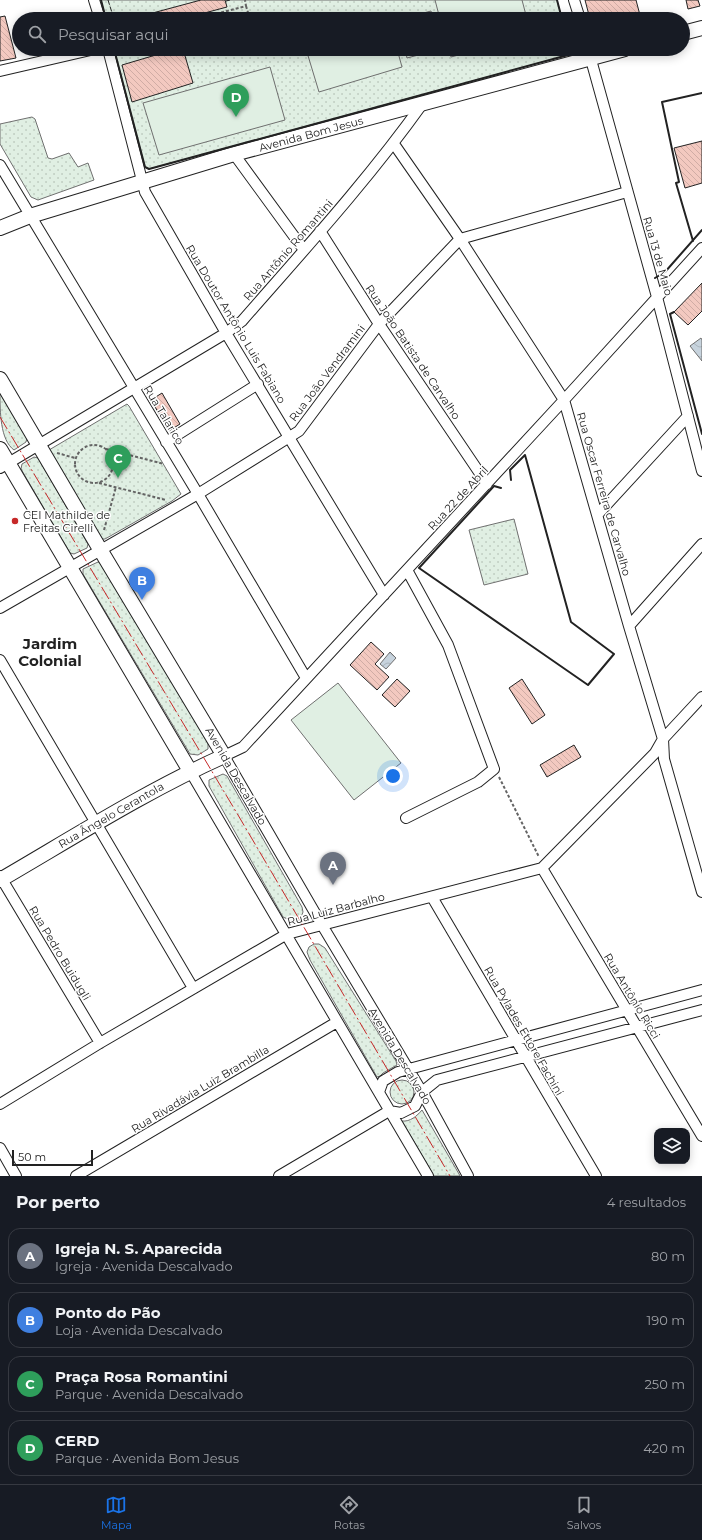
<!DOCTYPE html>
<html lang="pt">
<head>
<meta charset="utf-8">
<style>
  body { margin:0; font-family:Montserrat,sans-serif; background:#20242c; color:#f1f3f6 }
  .controls { position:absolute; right:12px; bottom:12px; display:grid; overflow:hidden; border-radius:8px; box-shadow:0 2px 10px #0003 }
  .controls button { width:36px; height:36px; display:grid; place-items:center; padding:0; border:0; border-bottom:1px solid #363941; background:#171b24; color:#f1f3f6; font:20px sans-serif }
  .scale { position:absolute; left:12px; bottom:10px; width:81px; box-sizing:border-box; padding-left:4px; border:2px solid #222; border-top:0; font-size:11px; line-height:14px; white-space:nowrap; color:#222; -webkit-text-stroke:3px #fff; paint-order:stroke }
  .you { position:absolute; left:393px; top:776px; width:14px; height:14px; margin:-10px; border:3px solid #fff; border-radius:50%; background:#1a73e8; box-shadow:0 0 0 6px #1a73e833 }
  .badge { display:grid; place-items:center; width:26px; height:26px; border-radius:50%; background:#1a73e8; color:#fff; font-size:13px; font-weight:700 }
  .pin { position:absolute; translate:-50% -33px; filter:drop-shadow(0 1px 2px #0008) }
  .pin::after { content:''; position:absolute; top:21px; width:14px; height:12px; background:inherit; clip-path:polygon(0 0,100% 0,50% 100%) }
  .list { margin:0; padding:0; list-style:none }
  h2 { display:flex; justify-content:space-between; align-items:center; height:52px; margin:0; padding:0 16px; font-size:17px }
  h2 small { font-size:13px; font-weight:400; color:#9ea1a6 }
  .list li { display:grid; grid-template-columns:26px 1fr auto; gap:12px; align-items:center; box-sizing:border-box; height:56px; margin:0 8px 8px; padding:0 8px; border:1px solid #363941; border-radius:12px }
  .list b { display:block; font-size:15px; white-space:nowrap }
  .list p { margin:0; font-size:13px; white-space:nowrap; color:#9ea1a6 }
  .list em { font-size:13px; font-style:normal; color:#9ea1a6 }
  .icon { flex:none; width:22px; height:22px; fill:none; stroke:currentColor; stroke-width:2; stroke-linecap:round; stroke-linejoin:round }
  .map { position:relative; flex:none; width:702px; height:1176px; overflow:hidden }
  .search { position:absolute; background:#171b24; box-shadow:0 2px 10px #0003; left:12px; right:12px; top:12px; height:44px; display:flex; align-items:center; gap:10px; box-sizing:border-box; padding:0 14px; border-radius:22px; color:#9ea1a6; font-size:15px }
  .sheet { height:308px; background:#171b24 }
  nav { display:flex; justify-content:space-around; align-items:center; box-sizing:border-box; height:56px; border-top:1px solid #363941; background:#171b24; font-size:11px; color:#9ea1a6 }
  nav a { display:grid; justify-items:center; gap:2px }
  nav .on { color:#1a73e8 }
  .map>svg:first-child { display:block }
</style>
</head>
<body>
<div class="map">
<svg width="702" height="1176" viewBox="0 0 702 1176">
  <defs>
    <pattern id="green-dots" width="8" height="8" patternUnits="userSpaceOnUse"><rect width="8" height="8" fill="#e0efe3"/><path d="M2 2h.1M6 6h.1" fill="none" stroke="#c0cdc2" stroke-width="1.8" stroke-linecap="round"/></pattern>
    <pattern id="water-waves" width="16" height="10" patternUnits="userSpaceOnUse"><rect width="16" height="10" fill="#c7d3dd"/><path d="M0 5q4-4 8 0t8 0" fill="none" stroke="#abb5bd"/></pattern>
    <pattern id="building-back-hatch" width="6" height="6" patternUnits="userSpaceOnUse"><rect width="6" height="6" fill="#f3c9c0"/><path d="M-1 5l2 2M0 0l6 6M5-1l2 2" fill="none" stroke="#d0aca5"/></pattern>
  </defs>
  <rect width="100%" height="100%" fill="#fff"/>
  <path fill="url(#green-dots)" stroke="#6f6f6f" d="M101,0H557L562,19H106Z
    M114,49H570L568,55L149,169L145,167Z
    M32,117L35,119L48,158L52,159L69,153L78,167L88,163L94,180L38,200L31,197L0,144V124Z
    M0,393L27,438L26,442L14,450C0,440 0,411 0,393Z
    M127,404L129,406L181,494L172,501L105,539H101L49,450Z
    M34,457L38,458L88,544L87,548L74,554L70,553L21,469L22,464Z
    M514,519L528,574L484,585L469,530Z
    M98,562L102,563L208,743V749L198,755L190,754L83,574V569Z
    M223,774L227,776L302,907L303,912L300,920L294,922L283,917L209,786V780Z
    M314,944H319L325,948L396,1061L397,1065L383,1073L380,1076L377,1077L310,960L307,952L309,947Z
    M390 1092a12 12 0 1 1 24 0a12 12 0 1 1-24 0Z
    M422,1110L459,1174L460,1176H434L402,1121C410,1122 417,1116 422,1110Z"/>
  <path fill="#e0efe3" stroke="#6f6f6f" d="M435,0H522L527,19H440Z
    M431,11L433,19H401Z
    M306,49H397L402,67L319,92Z
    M405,49H441L407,58Z
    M449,49H481L451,57Z
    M270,67L285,120L159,155L143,103Z
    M338,683L401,763L354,800L291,720Z"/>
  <path fill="url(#water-waves)" stroke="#6f6f6f" d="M701,338L702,340V361L690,346Z
    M390,652L396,658L386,669L380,664Z"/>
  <path fill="url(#building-back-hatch)" stroke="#222" d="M201,0H225L227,7L182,19H134V18Z
    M585,0H636L641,19H590Z
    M686,0H698L700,6L688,9Z
    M5,16L16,58L0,61V17Z
    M176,49H183L193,83L132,102L122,65Z
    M702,141V183L685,188L674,148Z
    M702,283V311L688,325L674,312Z
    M162,393L180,424L169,431L151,400Z
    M371,642L384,654L375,664L389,677L377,690L350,665Z
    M397,679L410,691L395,707L382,695Z
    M522,679L545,715L532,724L509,688Z
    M574,745L581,757L547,777L540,765Z"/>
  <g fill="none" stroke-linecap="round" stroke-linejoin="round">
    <g stroke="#222" stroke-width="12">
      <path id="street" d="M94,0L100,19
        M574,0L580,19
        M108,49L145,192L226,333L384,595
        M588,49L657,297L702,471
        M0,71L95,49
        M394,144L460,239L564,400L629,626L663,739L664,759L702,892
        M234,154L304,250
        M0,165L198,494L306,678
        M320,231L379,324L487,484
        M166,442L258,384
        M0,468L226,333L242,321C304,250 368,180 423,103
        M598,514L688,416
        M0,608L198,494L299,431L379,324L460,239L627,192
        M629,626L702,544
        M0,660L193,988
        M190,771L428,1176
        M406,818L478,782L494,769L448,645L407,570
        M542,868L702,1136
        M0,876L100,1043
        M432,897L596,1176
        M379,1092L383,1081L398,1072L702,990
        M0,1104L100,1043L287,934L542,868L655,753L663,739L702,697
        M0,1148L16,1176
        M76,1176L337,1022
        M279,1176L389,1111L401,1113L415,1106L422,1092L437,1080L702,1010
        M468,1176L422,1092L322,925L224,756L243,747L564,400L702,248"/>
    </g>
    <g stroke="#222" stroke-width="16">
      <path id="secondary" d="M683,33L702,28
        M0,228L30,216L234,154L625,49
        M0,379L101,551L224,756C146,791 74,837 0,880
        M0,449L190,771"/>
    </g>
    <path stroke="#646464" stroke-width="2" stroke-dasharray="3 2" stroke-linecap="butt" d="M246,6L250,19
      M197,19L246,6L245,0
      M75 464a19 19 0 1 1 38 0a19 19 0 1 1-38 0Z
      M106,449L164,464
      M57,453L75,458
      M99,483L166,500
      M104,530L116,487
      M499,777L539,857"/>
    <use href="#street" stroke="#fff" stroke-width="10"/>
    <use href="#secondary" stroke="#fff" stroke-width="14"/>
    <path stroke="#222" stroke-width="1" stroke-dasharray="5 2" stroke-linecap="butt" d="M108,0L114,19
      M226,1L230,0"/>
    <path stroke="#222" stroke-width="2" d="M101,0L106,19
      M557,0L562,19
      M114,49L145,167L149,169L568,55L570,49
      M693,241L676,183L679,182L662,102L702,93
      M655,278L665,272L702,230
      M674,312L670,314L702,434
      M501,488L494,486L419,568L588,685L614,654L571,622L525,455L510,470L511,480"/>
    <path stroke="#c62828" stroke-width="1" stroke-dasharray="14 3 2 3" stroke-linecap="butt" d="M0,417L238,815L450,1176"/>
  </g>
  <circle fill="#c62828" stroke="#fff" stroke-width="1.5" cx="15" cy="521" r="4"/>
  <g text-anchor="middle" stroke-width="3" stroke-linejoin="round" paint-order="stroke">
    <g font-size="11" fill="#222" stroke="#fff">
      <text transform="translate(311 134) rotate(-15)" y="4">Avenida Bom Jesus</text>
      <text transform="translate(288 250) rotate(-49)" y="4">Rua Antônio Romantini</text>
      <text transform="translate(658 256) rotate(74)" y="4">Rua 13 de Maio</text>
      <text transform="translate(236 324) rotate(59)" y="4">Rua Doutor Antônio Luis Fabiano</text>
      <text transform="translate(413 352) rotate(56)" y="4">Rua João Batista de Carvalho</text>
      <text transform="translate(327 373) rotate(-53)" y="4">Rua João Vendramini</text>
      <text transform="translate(164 415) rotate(59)" y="4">Rua Talarico</text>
      <text transform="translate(604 494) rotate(74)" y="4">Rua Oscar Ferreira de Carvalho</text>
      <text transform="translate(458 498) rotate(-47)" y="4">Rua 22 de Abril</text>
      <text transform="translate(236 776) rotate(60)" y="4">Avenida Descalvado</text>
      <text transform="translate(111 815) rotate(-30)" y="4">Rua Ângelo Cerantola</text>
      <text transform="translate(336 909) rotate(-15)" y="4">Rua Luiz Barbalho</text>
      <text transform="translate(60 953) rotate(59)" y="4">Rua Pedro Buidugli</text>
      <text transform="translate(632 996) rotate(59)" y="4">Rua Antônio Ricci</text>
      <text transform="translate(524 1031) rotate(60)" y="4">Rua Pylades Ettore Fachini</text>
      <text transform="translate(400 1056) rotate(59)" y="4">Avenida Descalvado</text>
      <text transform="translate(200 1089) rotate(-31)" y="4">Rua Rivadávia Luiz Brambilla</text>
    </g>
    <g font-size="11" fill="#222" stroke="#fff" text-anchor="start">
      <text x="23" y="519">CEI Mathilde de<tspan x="23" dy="13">Freitas Cirelli</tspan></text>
    </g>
    <g font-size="15" font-weight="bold" fill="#222" stroke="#fff">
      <text x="50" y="649">Jardim<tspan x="50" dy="17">Colonial</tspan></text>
    </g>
  </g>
</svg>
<div class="controls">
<button><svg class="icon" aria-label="layers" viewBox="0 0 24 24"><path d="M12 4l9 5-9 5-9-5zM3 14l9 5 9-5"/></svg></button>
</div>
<div class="scale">50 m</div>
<div class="you"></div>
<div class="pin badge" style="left:333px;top:885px;background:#6b7280">A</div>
<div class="pin badge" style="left:142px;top:600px;background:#3f7fe0">B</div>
<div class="pin badge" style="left:118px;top:478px;background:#2e9e5b">C</div>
<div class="pin badge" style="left:236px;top:117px;background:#2e9e5b">D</div>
<div class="search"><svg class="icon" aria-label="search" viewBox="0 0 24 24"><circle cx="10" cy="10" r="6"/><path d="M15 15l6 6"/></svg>Pesquisar aqui</div>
</div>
<section class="sheet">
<h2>Por perto<small>4 resultados</small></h2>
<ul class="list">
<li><span class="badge" style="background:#6b7280">A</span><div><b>Igreja N. S. Aparecida</b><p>Igreja · Avenida Descalvado</p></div><em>80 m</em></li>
<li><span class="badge" style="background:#3f7fe0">B</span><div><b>Ponto do Pão</b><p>Loja · Avenida Descalvado</p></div><em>190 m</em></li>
<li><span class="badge" style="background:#2e9e5b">C</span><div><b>Praça Rosa Romantini</b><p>Parque · Avenida Descalvado</p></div><em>250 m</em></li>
<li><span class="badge" style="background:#2e9e5b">D</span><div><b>CERD</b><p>Parque · Avenida Bom Jesus</p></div><em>420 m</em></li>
</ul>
</section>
<nav>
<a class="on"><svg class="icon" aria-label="map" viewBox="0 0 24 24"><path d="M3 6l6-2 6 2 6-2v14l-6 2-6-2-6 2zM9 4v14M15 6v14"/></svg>Mapa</a>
<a><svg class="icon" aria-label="directions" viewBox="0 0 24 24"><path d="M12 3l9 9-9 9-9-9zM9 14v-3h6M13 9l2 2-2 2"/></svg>Rotas</a>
<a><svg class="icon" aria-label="saved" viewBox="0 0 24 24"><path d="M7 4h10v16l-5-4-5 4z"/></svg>Salvos</a>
</nav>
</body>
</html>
